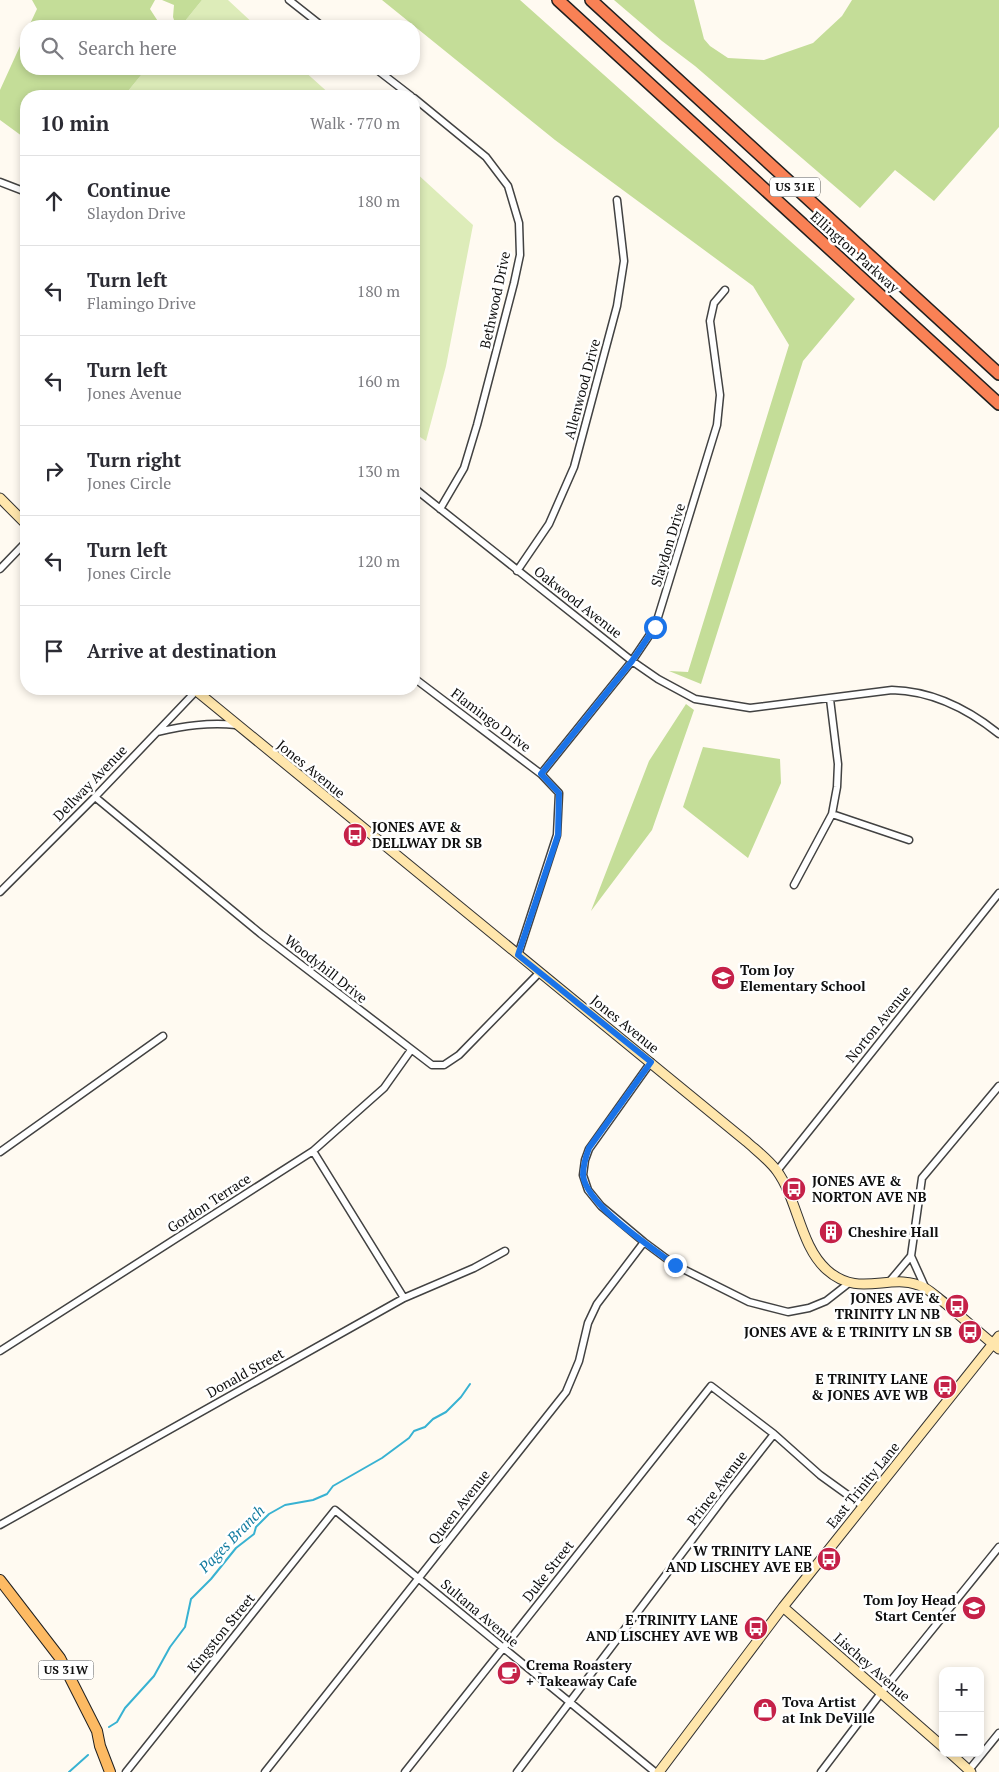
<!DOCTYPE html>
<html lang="en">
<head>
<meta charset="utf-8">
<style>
  body { margin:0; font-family:"PT Serif",serif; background:#f2f2f3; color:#2b2b33 }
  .controls { position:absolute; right:15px; bottom:15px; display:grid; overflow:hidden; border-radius:10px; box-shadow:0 2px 8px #0003 }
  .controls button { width:45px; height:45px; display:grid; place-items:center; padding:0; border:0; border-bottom:1px solid #e1e1e2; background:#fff; color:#2b2b33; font:25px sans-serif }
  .stop { position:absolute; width:15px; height:15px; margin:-11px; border:4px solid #1a73e8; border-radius:50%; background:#fff }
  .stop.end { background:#1a73e8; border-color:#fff; box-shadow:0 1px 5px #0008 }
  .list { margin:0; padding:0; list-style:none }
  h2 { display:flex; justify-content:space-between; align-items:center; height:65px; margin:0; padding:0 20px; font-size:21px }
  h2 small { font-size:16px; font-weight:400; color:#7c7c81 }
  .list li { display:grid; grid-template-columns:32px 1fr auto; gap:15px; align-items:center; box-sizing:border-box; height:90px; padding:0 20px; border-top:1px solid #e1e1e2 }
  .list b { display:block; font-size:19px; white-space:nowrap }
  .list p { margin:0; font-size:16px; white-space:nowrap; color:#7c7c81 }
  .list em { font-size:16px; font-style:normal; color:#7c7c81 }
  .icon { flex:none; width:28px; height:28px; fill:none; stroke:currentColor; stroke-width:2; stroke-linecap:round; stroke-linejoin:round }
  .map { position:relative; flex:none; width:999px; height:1772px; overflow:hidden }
  .search { position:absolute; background:#fff; box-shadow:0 2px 8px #0003; left:20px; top:20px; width:400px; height:55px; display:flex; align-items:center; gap:12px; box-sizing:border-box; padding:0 18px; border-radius:20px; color:#7c7c81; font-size:19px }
  .panel { position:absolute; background:#fff; box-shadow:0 2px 8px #0003; left:20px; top:90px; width:400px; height:605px; border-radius:20px }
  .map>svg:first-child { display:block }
</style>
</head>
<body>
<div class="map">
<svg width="999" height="1772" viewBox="0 0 999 1772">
  <rect width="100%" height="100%" fill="#fffaf1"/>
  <path fill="#ddecb9" d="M202,0H228L256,26H181Z
    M146,69H302L332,96H124Z
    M414,171L473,225L446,366L426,441L414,433Z"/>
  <path fill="#c4dd98" d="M32,0H155L150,9L161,26H29L37,9Z
    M162,0H202L181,26H176L173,17L174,5Z
    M382,0H520L855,299L803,361L701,684L669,671L688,672L789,345L753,286L555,140Z
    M614,0H694L704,39L710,46L728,58L764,60L813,43L842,16L852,0H999V127L934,201L895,170L860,208L695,66L662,41Z
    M26,33V69H146L124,96H26V139L0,120V90Z
    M686,704L694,710L652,830L591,911L649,761Z
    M703,747L780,759L781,783L748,858L683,807Z"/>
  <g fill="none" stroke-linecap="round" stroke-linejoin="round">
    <path stroke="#38b2d2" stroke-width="2" d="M109,1727L117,1722L125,1708L154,1676L170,1647L185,1627L191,1599L211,1579L236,1548L254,1534L256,1527L269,1514L285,1505L313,1500L327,1494L333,1486L382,1458L409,1438L414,1431L425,1427L433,1419L446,1412L461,1397L470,1384
      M69,1772L88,1755"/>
    <g stroke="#424242" stroke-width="9">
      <path id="street" d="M289,0L322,26
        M376,69L411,96
        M414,98L486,157L508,186L519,223L520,255L514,283L477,425L464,468L440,509
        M0,182L26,192
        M414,488L632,661L658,679L695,699L750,708L892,690C933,691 968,709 999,734
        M0,569L26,542
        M517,571L549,524L574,467L617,306L624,261L617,200
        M414,678L541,774L559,793L557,835L518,955
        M157,732C184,726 209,722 236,725
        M541,774L632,661L655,627L717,425L720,395L710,321L714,303L725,290
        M95,797L261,934L432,1065H444L459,1055L539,973
        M832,814L909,840
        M794,885L832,814L837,787L838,764L830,699
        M0,892L95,797L198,689
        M651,1062L589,1149L585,1160L583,1175L588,1190L601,1206L644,1242L675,1265L749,1302L788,1312L809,1308L826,1301L849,1283
        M313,1151L404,1298
        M0,1152L163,1036
        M777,1171L999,893
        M890,1281L911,1256
        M925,1287L911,1256L922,1178L999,1086
        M0,1351L313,1151L384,1088L411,1050
        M0,1525L404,1298L474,1268L505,1251
        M969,1770L999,1733
        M126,1772L335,1510L655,1772
        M265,1772L566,1392L579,1361L588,1323L597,1304L644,1242
        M405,1772L711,1386L774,1434L820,1475L863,1506
        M517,1772L726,1495L774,1434
        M821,1772L881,1693L999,1547"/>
    </g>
    <g stroke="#313131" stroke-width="11">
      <path id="secondary" d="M0,498L26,524
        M194,689L747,1142C757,1151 769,1160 777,1171C798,1200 800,1246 827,1270C860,1300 892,1270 925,1288C932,1292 939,1299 946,1304C964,1319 981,1334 999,1349
        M783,1607L943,1747
        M950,1753L971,1772
        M659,1772L783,1607L999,1336"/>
    </g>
    <g stroke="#202020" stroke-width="12">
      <path id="primary" d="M0,1580L60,1658L97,1731L100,1746L110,1772"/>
    </g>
    <g stroke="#202020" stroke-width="14">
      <path id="highway" d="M558,0L999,404
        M591,0L999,374"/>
    </g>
    <use href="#street" stroke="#fff" stroke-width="6"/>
    <use href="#secondary" stroke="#ffe6ac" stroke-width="9"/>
    <use href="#primary" stroke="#fdba63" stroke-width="10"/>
    <use href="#highway" stroke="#f98155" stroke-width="11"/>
  </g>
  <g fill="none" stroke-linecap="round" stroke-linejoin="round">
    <path stroke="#1a73e8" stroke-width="6" d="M655,627L632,661L541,774L559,793L558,835L518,955L651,1062L589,1148C586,1156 583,1166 583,1175C586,1205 651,1247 675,1265"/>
  </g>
  <defs>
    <g id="bus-disc" transform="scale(1.25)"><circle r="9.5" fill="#c52148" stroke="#fff"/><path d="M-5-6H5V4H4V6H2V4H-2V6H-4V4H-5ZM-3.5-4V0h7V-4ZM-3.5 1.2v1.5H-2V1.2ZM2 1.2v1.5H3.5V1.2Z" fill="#fff"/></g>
    <g id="school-disc" transform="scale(1.25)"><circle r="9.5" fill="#c52148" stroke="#fff"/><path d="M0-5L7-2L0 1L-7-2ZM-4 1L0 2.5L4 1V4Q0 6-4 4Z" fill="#fff"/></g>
    <g id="building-disc" transform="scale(1.25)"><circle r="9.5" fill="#c52148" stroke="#fff"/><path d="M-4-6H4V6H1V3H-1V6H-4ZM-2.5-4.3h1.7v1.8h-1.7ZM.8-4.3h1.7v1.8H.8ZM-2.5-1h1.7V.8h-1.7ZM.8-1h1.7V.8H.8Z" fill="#fff"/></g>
    <g id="cafe-disc" transform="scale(1.25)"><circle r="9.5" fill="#c52148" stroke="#fff"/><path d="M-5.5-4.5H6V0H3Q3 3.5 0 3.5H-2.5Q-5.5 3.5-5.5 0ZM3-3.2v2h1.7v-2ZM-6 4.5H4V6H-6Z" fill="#fff"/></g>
    <g id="shop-disc" transform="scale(1.25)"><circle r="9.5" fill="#c52148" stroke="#fff"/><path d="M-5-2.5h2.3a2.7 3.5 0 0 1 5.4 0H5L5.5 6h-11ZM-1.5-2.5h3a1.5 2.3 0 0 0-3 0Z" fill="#fff"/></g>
  </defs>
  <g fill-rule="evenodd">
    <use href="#bus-disc" x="355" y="835"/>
    <use href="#school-disc" x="723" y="978"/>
    <use href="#bus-disc" x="794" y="1189"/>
    <use href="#building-disc" x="831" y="1232"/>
    <use href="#bus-disc" x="957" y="1306"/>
    <use href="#bus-disc" x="970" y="1332"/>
    <use href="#bus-disc" x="945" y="1387"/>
    <use href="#bus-disc" x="829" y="1559"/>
    <use href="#school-disc" x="974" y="1608"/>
    <use href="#bus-disc" x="756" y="1628"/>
    <use href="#cafe-disc" x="509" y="1673"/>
    <use href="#shop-disc" x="765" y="1710"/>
  </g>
  <g text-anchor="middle" stroke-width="5" stroke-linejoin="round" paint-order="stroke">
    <g fill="#fff" stroke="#575757" stroke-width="1">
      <rect x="770" y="177.5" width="50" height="19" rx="4"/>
      <rect x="38.5" y="1660.5" width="55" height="19" rx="4"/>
    </g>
    <g font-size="12" font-weight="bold" fill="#0f0f0f">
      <text x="795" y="191">US 31E</text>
      <text x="66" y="1674">US 31W</text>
    </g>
    <g font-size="14" fill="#0f0f0f" stroke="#fff">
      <text transform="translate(855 252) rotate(42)" y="5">Ellington Parkway</text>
      <text transform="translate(495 300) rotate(-78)" y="5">Bethwood Drive</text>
      <text transform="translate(582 389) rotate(-75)" y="5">Allenwood Drive</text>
      <text transform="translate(668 545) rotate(-73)" y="5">Slaydon Drive</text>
      <text transform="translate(578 602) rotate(38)" y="5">Oakwood Avenue</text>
      <text transform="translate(491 720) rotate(37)" y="5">Flamingo Drive</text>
      <text transform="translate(311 769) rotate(39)" y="5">Jones Avenue</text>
      <text transform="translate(90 783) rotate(-46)" y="5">Dellway Avenue</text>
      <text transform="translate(326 969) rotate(38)" y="5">Woodyhill Drive</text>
      <text transform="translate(625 1024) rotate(39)" y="5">Jones Avenue</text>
      <text transform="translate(878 1024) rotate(-51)" y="5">Norton Avenue</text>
      <text transform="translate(209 1203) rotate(-33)" y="5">Gordon Terrace</text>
      <text transform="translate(245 1373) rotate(-29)" y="5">Donald Street</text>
      <text transform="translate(863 1485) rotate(-51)" y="5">East Trinity Lane</text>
      <text transform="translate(717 1488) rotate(-53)" y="5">Prince Avenue</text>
      <text transform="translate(459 1507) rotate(-52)" y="5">Queen Avenue</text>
      <text transform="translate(548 1571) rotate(-52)" y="5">Duke Street</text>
      <text transform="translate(480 1613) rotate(40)" y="5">Sultana Avenue</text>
      <text transform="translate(221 1633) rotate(-51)" y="5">Kingston Street</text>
      <text transform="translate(872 1667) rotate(41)" y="5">Lischey Avenue</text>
    </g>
    <g font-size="14" font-weight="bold" fill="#0f0f0f" stroke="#fff" text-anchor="start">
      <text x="372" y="832">JONES AVE &amp;<tspan x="372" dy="16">DELLWAY DR SB</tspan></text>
      <text x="740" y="975">Tom Joy<tspan x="740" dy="16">Elementary School</tspan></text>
      <text x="812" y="1186">JONES AVE &amp;<tspan x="812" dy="16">NORTON AVE NB</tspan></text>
      <text x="848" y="1237">Cheshire Hall</text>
      <text x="940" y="1303" text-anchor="end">JONES AVE &amp;<tspan x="940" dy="16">TRINITY LN NB</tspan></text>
      <text x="952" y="1337" text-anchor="end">JONES AVE &amp; E TRINITY LN SB</text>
      <text x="928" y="1384" text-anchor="end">E TRINITY LANE<tspan x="928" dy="16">&amp; JONES AVE WB</tspan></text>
      <text x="812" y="1556" text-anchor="end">W TRINITY LANE<tspan x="812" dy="16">AND LISCHEY AVE EB</tspan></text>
      <text x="956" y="1605" text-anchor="end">Tom Joy Head<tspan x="956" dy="16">Start Center</tspan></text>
      <text x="738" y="1625" text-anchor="end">E TRINITY LANE<tspan x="738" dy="16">AND LISCHEY AVE WB</tspan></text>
      <text x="526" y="1670">Crema Roastery<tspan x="526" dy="16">+ Takeaway Cafe</tspan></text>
      <text x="782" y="1707">Tova Artist<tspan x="782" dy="16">at Ink DeVille</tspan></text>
    </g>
    <g font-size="15" font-style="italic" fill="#137ca0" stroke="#fff">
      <text transform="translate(232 1539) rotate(-46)" y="5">Pages Branch</text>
    </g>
  </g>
</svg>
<div class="controls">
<button>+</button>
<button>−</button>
</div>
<div class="stop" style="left:655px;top:627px"></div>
<div class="stop end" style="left:675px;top:1265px"></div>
<div class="search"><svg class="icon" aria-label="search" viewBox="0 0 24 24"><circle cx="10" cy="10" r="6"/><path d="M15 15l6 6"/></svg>Search here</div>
<section class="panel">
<h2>10 min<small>Walk · 770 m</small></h2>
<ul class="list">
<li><svg class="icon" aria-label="ahead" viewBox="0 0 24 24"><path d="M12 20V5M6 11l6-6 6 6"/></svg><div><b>Continue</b><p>Slaydon Drive</p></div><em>180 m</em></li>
<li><svg class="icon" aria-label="left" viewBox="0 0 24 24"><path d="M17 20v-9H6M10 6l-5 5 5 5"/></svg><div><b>Turn left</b><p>Flamingo Drive</p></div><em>180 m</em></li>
<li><svg class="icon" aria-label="left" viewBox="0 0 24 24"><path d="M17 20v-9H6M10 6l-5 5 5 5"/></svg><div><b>Turn left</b><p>Jones Avenue</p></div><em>160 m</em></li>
<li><svg class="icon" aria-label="right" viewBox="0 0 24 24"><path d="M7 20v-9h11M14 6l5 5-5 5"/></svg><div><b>Turn right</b><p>Jones Circle</p></div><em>130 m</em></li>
<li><svg class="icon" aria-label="left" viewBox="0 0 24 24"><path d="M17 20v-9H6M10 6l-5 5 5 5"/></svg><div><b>Turn left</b><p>Jones Circle</p></div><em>120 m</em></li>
<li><svg class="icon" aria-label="arrive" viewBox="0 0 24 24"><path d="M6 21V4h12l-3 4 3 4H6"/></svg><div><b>Arrive at destination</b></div></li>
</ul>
</section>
</div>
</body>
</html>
